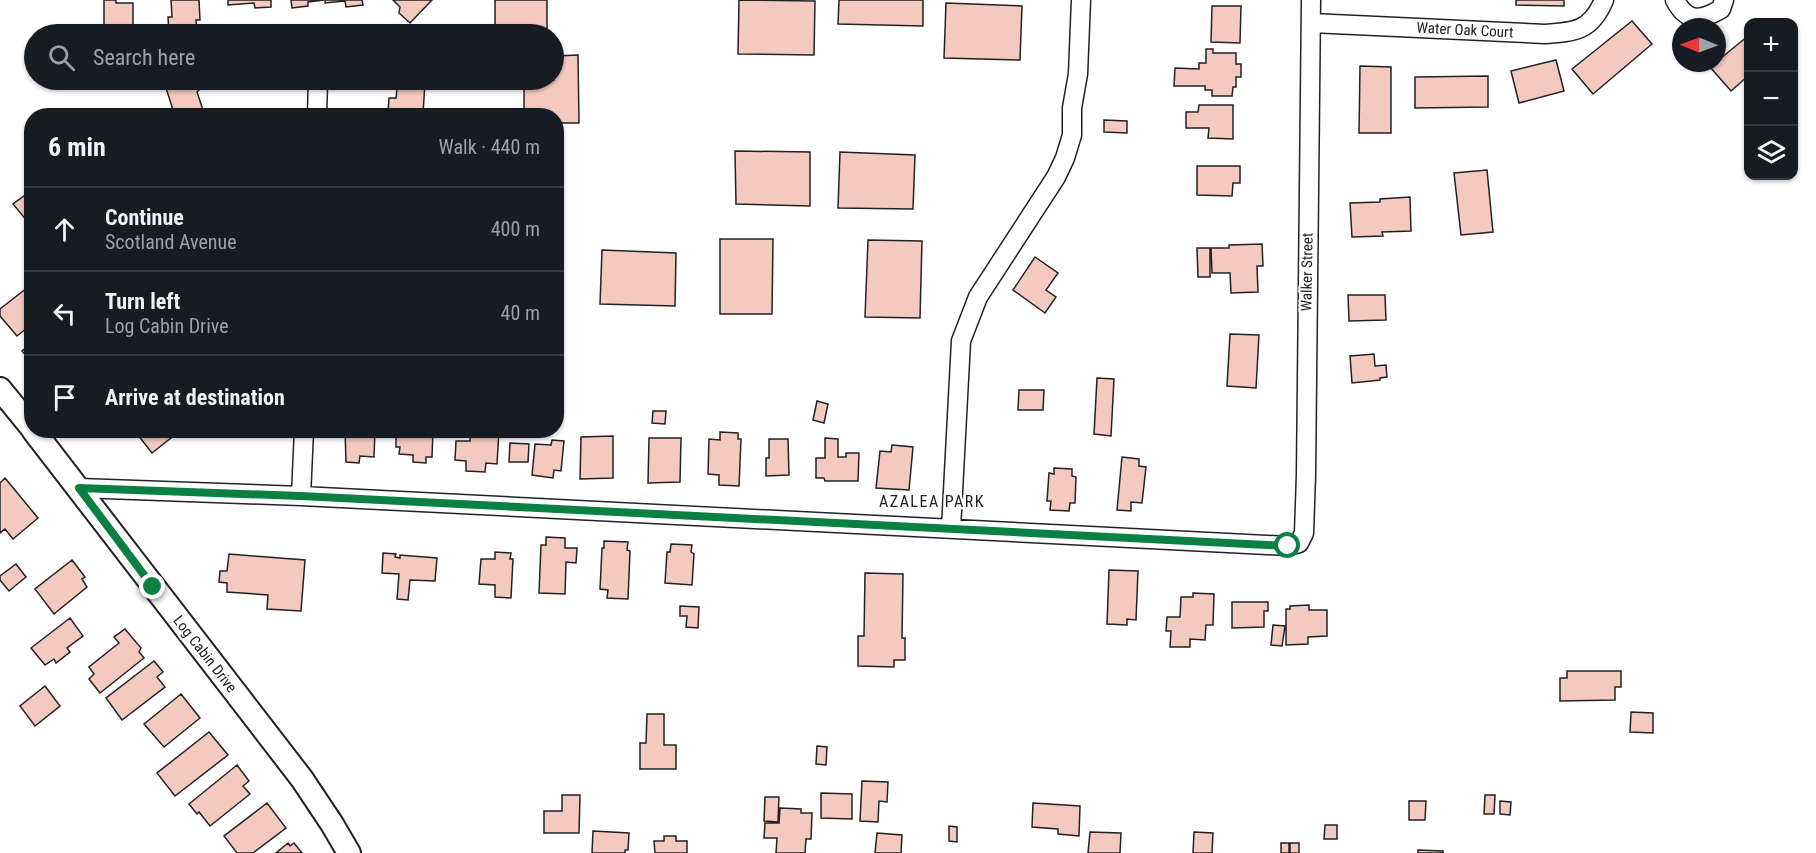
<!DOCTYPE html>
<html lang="en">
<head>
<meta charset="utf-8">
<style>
  body { margin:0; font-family:"Roboto Condensed",sans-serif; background:#242831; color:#f1f3f6 }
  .controls { position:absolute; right:18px; top:18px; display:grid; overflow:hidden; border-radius:12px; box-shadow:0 2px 4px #0004 }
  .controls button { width:54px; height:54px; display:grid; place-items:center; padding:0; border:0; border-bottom:2px solid #363941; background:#171b24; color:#f1f3f6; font:30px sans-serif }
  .compass { position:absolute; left:1672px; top:18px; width:54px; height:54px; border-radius:50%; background:#171b24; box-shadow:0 2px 4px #0004; rotate:271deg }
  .stop { position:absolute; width:18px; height:18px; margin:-14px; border:4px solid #0b8043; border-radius:50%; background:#fff }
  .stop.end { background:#0b8043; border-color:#fff; box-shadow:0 2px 6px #0008 }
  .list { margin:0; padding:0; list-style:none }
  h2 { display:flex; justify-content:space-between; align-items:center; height:78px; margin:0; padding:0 24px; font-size:26px }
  h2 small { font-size:20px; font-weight:400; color:#9ea1a6 }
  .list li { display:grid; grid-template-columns:39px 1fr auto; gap:18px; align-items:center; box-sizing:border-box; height:84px; padding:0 24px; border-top:2px solid #363941 }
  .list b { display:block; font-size:22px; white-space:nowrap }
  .list p { margin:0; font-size:20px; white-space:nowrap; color:#9ea1a6 }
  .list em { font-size:20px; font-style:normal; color:#9ea1a6 }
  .icon { flex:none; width:33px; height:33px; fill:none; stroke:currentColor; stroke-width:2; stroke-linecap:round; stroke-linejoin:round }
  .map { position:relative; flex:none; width:1816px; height:853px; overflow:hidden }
  .search { position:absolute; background:#171b24; box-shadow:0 2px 4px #0004; left:24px; top:24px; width:540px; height:66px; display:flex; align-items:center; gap:15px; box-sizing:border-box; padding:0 21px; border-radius:33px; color:#9ea1a6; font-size:22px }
  .panel { position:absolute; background:#171b24; box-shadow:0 2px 4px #0004; left:24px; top:108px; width:540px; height:330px; border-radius:24px }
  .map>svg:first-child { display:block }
</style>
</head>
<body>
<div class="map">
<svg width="1816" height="853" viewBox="0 0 1816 853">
  <rect width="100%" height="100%" fill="#fff"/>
  <path fill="#f3c9c0" stroke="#222" stroke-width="1.5" d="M104,0H116V3H133V33H104Z
    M171,0H199L200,20H196L197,34H169L168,17H172Z
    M228,0H271V7L255,8L254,3L228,5Z
    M291,0H324L308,2V6L292,8Z
    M325,0H362L363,5L346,7L345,1L325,3Z
    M393,0H432L410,23L399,13L400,7Z
    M495,0H547V34H495Z
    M739,0L815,1L814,55L738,54Z
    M839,0H923V26L838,24Z
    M1516,0H1564V6L1516,5Z
    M946,3L1022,6L1020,60L944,58Z
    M1212,6H1241L1240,43L1211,42Z
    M1632,21L1652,44L1593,94L1572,69Z
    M1748,36V76L1731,91L1710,67Z
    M1206,49H1213V53H1236V64H1241V77H1236V87H1233L1232,96H1212V90H1205V86H1174L1175,68L1199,69V63H1206Z
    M578,55L579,123H556V116H524V80H554V56Z
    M1556,60L1564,91L1519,103L1511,71Z
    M1360,66L1391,67V133H1359Z
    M1488,76V107L1415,108V77Z
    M182,80H197L200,89L197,92L205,116H175L165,85Z
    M398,80H428L425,82L423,114L388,112L389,98H396Z
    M1199,105H1233V139L1208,138L1209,128H1186V112H1198Z
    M253,112H267V116H225L253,114Z
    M1104,120L1127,121V133L1104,132Z
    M735,151L810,152V206L736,204Z
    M840,152L915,155L913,209L838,208Z
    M1197,166H1240V183H1233L1232,196L1197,195Z
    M1487,170L1493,232L1461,235L1454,173Z
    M32,190V217L27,221L13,204Z
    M1410,197L1411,231L1382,232L1383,236L1352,237L1350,203L1380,202V199Z
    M720,239H773L772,314H720Z
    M868,240L922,241L920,318L865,317Z
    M1262,244L1263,266H1257L1258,292L1231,293L1230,273H1212L1211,248H1229V245Z
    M1197,248H1210V277H1198Z
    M602,250L676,253L675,306L600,304Z
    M1035,257L1058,273L1046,290L1056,297L1045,313L1013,290Z
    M32,284V324L17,336L0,316V309Z
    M1348,295H1385L1386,320L1349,321Z
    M1230,334L1259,335L1256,388L1227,386Z
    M32,344V363L22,351Z
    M1374,354L1375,366L1386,365L1387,377L1380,378V380L1352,383L1350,356Z
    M1097,378L1114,379L1111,436L1094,434Z
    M1019,390H1044L1043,410H1018Z
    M817,401L828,404L824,423L813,420Z
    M653,411H666L665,424L652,423Z
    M134,430H181L152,453Z
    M345,430H375L374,457L360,456L359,463L346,462Z
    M401,430H433L432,457H426V463L413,462V455L399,454L400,447H396V433H400Z
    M470,430L499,431L497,464L486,463L485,472L466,471V461L455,460L456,441H470Z
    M720,432L738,433V439H741L739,486L719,485V475L708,474L709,439L720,440Z
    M613,436V478L580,479L581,437Z
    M649,438H681L680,482L648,483Z
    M825,438L838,439V457H846V453H859L858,481H825L824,478H816V458H825Z
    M769,439H788L789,475L766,476V458H769Z
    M552,440L564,441L561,471L554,470L553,478L532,475L535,444L551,445Z
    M510,443L529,444L528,462H509Z
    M892,445L913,447L909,490L876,488L880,451L891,452Z
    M1122,457L1139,459V466L1146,467L1142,503L1131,502V511L1117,510Z
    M1054,468L1072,469V476L1076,477L1075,503H1070L1069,511L1050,510L1051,501H1047L1049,473L1054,474Z
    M5,478L38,518L13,539L5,529L0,533V483Z
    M546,537L565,538V548H577L576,563L566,562L565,594L539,593L541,545H546Z
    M604,541L628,542L627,550L630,551L628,599L607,598L608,590L600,589L602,548H604Z
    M671,544L692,545L691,552L694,554L692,585L665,583L667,552H670Z
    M495,552L511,553L510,559H513L511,598L495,597V585L479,584L481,559H495Z
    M383,553L396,554L395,557L400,558V555L437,558L435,581L410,580L408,600L397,599L399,574L382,573Z
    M229,554L305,560L301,611L267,609L268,595L227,592V583L219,582L220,571H227Z
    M72,560L85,577L82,579L87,587L54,614L35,589Z
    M16,564L26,577L9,591L0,580V576Z
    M1109,570L1138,571L1136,620L1127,619V625L1107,624Z
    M865,573L903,574L902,638H905V660H894V667L858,666V636H864Z
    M1193,593L1214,594L1213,625H1206L1205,640L1190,639V647H1170L1171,631H1166L1167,617H1180L1181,597H1193Z
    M1232,602H1268V611H1264V627L1232,628Z
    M1309,605V610H1327V636L1308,637V644L1286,645V609H1290V606Z
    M680,606L699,607L698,628L686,627L687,616H680Z
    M70,618L83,636L67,648L70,652L56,663L54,659L45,665L31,648Z
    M1273,625L1285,626L1282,646L1271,645Z
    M125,629L141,648L139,652L144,658L100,693L89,679L94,674L89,667L119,643L114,637Z
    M154,661L163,672L157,677L165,687L122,720L106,698Z
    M1567,671H1621V687H1615V700L1560,701V678H1567Z
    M45,686L60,706L35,726L20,706Z
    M181,694L200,718L164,747L144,724Z
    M1631,712L1653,713V733L1630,732Z
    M647,714H664V745H676V769H640V743H646Z
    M209,732L228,755L175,796L157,773Z
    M817,746L827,747L826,765L816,764Z
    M237,765L249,781L243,786L250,794L210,826L199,812L197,814L189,804Z
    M862,781L888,782L887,802L879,801L878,822L860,821Z
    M821,793L852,794V819L821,818Z
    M562,795H580L579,833H544V811H562Z
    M1485,795H1495L1494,814H1484Z
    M765,797H779L778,822L764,821Z
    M1409,801H1426L1425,820H1409Z
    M1500,801L1511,802L1510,815L1500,814Z
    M267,803L286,828L253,853H237L224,836Z
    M1033,803L1080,806L1079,836L1058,834V829L1032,827Z
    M780,808L801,809V813H812L811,839H806L805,853H776L777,838H764L765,823H779Z
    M1325,825H1337V839H1324Z
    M949,826L957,827V842L949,841Z
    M593,831L629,833L628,850H625V853H592Z
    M1090,832L1121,833L1120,853H1088Z
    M1194,832L1213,833L1212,853H1193Z
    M877,833L902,835L901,853H875Z
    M664,836H676V841H687V853H655L654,841H664Z
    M288,843L290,846L294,843L302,853H276Z
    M1281,843H1289V853H1281Z
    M1290,843H1299V853H1290Z
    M1418,850L1443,851V853H1418Z"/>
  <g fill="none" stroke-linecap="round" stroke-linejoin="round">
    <g stroke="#222" stroke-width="21">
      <path id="minor" d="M1675,0C1687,23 1701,21 1721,9L1724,0
        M1311,23L1545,34C1575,32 1591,31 1604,0
        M317,116L318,80
        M79,488L301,496L1288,546L1299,543L1304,533L1306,475L1311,0
        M301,496L304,430
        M951,529L961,341L978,297L1056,177L1065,158L1072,135V108L1078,74L1081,0"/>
    </g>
    <g stroke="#222" stroke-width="26">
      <path id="tertiary" d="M0,389L32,428
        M33,430L302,779L332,824L349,853"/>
    </g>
    <use href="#minor" stroke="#fff" stroke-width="18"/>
    <use href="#tertiary" stroke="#fff" stroke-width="22"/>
  </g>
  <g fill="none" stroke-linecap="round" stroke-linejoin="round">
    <path stroke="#0b8043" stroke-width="8" d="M153,587L79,488L301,496L1288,546"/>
  </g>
  <g text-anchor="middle" stroke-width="4.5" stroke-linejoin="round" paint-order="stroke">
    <g font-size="15" fill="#222" stroke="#fff">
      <text transform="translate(1465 30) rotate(3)" y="5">Water Oak Court</text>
      <text transform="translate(1307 272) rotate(-89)" y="5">Walker Street</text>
      <text transform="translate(205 654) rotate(52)" y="5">Log Cabin Drive</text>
    </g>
    <g font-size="16" letter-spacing="1.5" fill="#222" stroke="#fff">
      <text x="932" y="507">AZALEA PARK</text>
    </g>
  </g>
</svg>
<div class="controls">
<button>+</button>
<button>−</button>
<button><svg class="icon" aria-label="layers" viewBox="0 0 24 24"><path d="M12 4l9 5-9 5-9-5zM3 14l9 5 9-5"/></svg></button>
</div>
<svg class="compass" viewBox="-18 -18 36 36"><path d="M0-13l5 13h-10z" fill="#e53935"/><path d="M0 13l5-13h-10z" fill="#9ea1a6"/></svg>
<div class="stop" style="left:1288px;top:546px"></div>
<div class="stop end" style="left:153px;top:587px"></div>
<div class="search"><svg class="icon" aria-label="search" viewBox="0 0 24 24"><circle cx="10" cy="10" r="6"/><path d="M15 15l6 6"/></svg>Search here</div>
<section class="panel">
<h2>6 min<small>Walk · 440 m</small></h2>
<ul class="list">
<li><svg class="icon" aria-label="ahead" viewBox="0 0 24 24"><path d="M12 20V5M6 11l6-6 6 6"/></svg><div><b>Continue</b><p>Scotland Avenue</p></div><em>400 m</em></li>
<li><svg class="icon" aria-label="left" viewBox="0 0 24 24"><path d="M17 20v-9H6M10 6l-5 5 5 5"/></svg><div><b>Turn left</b><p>Log Cabin Drive</p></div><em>40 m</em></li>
<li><svg class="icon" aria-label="arrive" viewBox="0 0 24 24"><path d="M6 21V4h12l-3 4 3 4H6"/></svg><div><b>Arrive at destination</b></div></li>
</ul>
</section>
</div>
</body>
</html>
